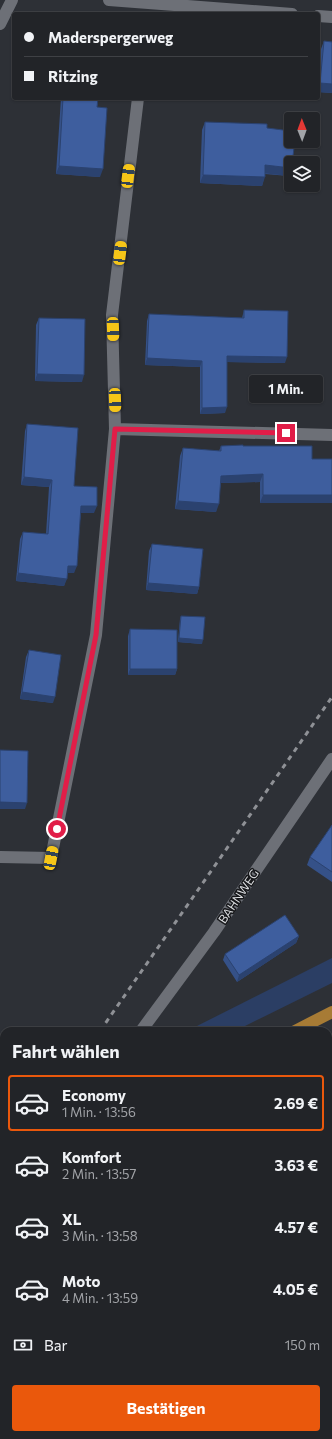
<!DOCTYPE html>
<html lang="de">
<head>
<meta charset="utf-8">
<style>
  body { margin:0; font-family:Commissioner,sans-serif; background:#2e3034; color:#f1f3f6; height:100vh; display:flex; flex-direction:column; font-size:15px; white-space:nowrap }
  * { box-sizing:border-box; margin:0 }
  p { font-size:13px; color:#a2a4a8 }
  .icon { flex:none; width:22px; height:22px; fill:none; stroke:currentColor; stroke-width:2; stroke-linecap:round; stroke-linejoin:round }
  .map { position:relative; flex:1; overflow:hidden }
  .panel { position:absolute; left:0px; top:1027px; width:332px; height:412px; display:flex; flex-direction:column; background:#222428; border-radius:12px 12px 0 0; box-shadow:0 1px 3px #0004,0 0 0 1px #3f4145 }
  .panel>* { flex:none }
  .banner { position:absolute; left:12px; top:12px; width:308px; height:88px; border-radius:4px; box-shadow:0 1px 3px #0004,0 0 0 1px #3f4145; display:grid; align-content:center; height:88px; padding:0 12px; background:#222428 }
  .needle { width:26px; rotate:359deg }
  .buttons { position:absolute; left:284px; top:112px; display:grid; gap:8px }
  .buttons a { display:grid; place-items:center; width:36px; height:36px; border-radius:4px; background:#222428; box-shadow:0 1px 3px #0004,0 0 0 1px #3f4145; font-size:20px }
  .end { position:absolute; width:18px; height:18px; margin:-9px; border:5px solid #e11d48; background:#fff; box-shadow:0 0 0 2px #fff }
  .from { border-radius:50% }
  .bubble { position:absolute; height:28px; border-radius:4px; background:#222428; box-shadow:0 1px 3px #0004,0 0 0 1px #3f4145; font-size:13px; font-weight:700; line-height:28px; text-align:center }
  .car { position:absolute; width:12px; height:24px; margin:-12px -6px; border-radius:5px; box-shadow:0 0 3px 1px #0007; background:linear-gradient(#f5c518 24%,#345 0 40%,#f5c518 0 76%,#345 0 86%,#f5c518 0) }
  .banner b { display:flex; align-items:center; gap:14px; height:38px; font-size:15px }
  .banner b+b { border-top:1px solid #3f4145 }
  .banner i { width:10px; height:10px; background:#f1f3f6 }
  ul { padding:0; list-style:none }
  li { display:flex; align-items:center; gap:12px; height:56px; margin:0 8px 6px; padding:0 4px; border:2px solid transparent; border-radius:4px }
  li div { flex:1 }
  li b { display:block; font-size:15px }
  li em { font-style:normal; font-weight:700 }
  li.active { border-color:#ea580c }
  li>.icon { width:36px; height:36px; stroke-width:1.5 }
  h2 { padding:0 12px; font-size:18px; line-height:48px }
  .pay { display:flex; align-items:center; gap:10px; height:44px; padding:0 12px; font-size:15px }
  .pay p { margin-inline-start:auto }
  .action { display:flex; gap:8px; margin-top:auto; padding:8px 12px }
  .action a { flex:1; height:46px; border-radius:4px; background:#ea580c; color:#fff; font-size:16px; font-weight:700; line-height:46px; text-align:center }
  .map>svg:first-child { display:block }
</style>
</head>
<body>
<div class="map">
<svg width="332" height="1439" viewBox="0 0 332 1439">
  <rect width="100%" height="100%" fill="#2d3036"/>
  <path fill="#2b3e64" d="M332 958V983L235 1031H187Z"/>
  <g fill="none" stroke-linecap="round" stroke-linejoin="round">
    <path stroke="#474a50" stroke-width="12" stroke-dasharray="12 6" stroke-linecap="butt" d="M0 1227 4 1224"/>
    <path stroke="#6d7077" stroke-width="12" d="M109 0 292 14
      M318 16 332 17
      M115 429 332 435
      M0 857 51 858 96 635 115 429 112 315 138 98
      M141 1031 214 932 332 759
      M0 1354 4 1334"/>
    <path stroke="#6d7077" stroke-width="12" d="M0 24 12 0"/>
    <path stroke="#a77b35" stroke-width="12" d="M295 1031 332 1012"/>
    <path stroke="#8f9196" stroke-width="3" stroke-dasharray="5 5" stroke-linecap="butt" d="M100 1031 332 697
      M0 1201 4 1193"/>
  </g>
  <path fill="#355188" d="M324 41 332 42V93L318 92V77L321 49Z
    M61 98H98L97 107 100 177 56 174Z
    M205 122 267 128 291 163V170L289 176 265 174 262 186 200 183 202 130Z
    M244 310 285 363 227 362 225 413 200 414V367L145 365 147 321 149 314 242 318Z
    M39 318 82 382 35 381 36 325Z
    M27 424 94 513H81L74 573H68L64 586 16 581 20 539 23 532 46 534 49 487 21 485 25 431Z
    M221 446H243L312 459H332V503H260V482L221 483 216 512 175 509 180 456 183 448 219 451Z
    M152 544 199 587 197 594 146 590 149 551Z
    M181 616 202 644 178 642 180 619Z
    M130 629 177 669 175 675H128V636Z
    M29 650 53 703 20 699 26 657Z
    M332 825V882L307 865 310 857Z
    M299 936 296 943 237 982 223 960 225 954Z"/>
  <path fill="#2b426f" d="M320 83 332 84V93L318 92V87Z
    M265 165 291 168V170L289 176 262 173Z
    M59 166 103 169 100 177 56 174Z
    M203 175 265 177 262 186 200 183Z
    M227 356 287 357 285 363 225 362Z
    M147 358 202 361 200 367 145 365Z
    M37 374 84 375 82 382 35 381Z
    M227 407 225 413 200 414 202 408Z
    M263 474 260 482 218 483 221 476Z
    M24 477 52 480 49 487 21 485Z
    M263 495H332V503H260Z
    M178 501 219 504 216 512 175 509Z
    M81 506H97L94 513H79Z
    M68 566H77L74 573H66Z
    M18 573 67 579 64 586 16 581Z
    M148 583 199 587 197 594 146 590Z
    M179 638 203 640 202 644 178 642Z
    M130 669H177L175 675H128Z
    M22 692 55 697 53 703 20 699Z
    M0 802 27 803 25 809H0Z
    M299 936 296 943 237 982 239 975Z
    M328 1429H332V1436L322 1435H328Z"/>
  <path fill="#3e5e9e" stroke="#2b426f" d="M324 41 332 42V84L320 83Z
    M63 98H98L97 107 107 108 103 169 59 166Z
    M205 122 267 124V128L291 131V141H295L292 163H291V168L265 165V177L203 175Z
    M244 310 288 311 287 357 227 356V407L202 408V361L147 358 149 314 244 318Z
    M39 318 85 319 84 375 37 374Z
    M27 424 78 428 74 486 97 487V506H81L77 566H68L67 579 18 573 23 532 48 534 52 480 24 477Z
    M243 445V446H312V459H332V495H263V474L221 476 219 504 178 501 183 448 221 451V446Z
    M152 544 203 549 199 587 148 583Z
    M181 616 205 617 203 640 179 638Z
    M130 629 177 630V669H130Z
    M29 650 61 655 55 697 22 692Z
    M0 750 28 751 27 803 0 802Z
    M332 825V872L310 857Z
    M285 915 299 936 239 975 225 954Z
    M328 1385 332 1386V1429H328Z"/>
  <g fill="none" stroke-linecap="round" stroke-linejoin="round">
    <path stroke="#e11d48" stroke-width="5" d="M57 829 96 635 115 429 286 433"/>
  </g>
  <g text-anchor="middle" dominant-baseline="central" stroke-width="3" stroke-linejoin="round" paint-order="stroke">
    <g font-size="12" fill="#dddfe2" stroke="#17181b">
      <text transform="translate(238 896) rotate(-56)">BAHNWEG</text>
    </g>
  </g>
</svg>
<div class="buttons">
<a><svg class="needle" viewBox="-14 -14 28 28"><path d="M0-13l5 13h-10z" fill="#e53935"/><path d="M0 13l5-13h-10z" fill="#a2a4a8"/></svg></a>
<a><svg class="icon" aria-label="layers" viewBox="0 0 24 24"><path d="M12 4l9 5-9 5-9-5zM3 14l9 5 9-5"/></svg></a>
</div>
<i class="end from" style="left:57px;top:829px"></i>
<i class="end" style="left:286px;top:433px"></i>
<div class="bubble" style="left:249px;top:375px;width:74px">1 Min.</div>
<i class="car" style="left:128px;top:176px;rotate:7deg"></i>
<i class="car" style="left:120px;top:253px;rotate:7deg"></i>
<i class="car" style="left:113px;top:329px;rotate:178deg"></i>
<i class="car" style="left:115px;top:400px;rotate:178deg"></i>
<i class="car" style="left:51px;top:858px;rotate:11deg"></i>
<div class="banner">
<b><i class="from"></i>Maderspergerweg</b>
<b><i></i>Ritzing</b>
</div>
<section class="panel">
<h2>Fahrt wählen</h2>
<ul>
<li class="active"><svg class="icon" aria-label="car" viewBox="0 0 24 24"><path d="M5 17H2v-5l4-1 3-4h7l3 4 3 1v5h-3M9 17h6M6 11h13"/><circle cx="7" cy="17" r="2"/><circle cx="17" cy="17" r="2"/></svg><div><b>Economy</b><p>1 Min. · 13:56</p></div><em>2.69 €</em></li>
<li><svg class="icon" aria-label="car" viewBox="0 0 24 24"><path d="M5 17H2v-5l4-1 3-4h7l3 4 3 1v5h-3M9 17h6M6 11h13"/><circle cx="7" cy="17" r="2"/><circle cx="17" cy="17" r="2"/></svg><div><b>Komfort</b><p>2 Min. · 13:57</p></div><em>3.63 €</em></li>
<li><svg class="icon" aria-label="car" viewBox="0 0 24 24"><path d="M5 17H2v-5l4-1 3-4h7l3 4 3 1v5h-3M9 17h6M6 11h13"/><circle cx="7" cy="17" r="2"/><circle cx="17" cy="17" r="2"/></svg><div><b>XL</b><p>3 Min. · 13:58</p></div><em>4.57 €</em></li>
<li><svg class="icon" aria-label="car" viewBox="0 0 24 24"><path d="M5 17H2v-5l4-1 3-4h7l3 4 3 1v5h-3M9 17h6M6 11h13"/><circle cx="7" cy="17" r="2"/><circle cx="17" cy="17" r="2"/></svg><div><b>Moto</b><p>4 Min. · 13:59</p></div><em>4.05 €</em></li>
</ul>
<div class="pay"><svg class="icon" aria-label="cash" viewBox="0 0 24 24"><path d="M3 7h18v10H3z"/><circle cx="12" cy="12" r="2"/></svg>Bar<p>150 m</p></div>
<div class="action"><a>Bestätigen</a></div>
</section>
</div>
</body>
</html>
